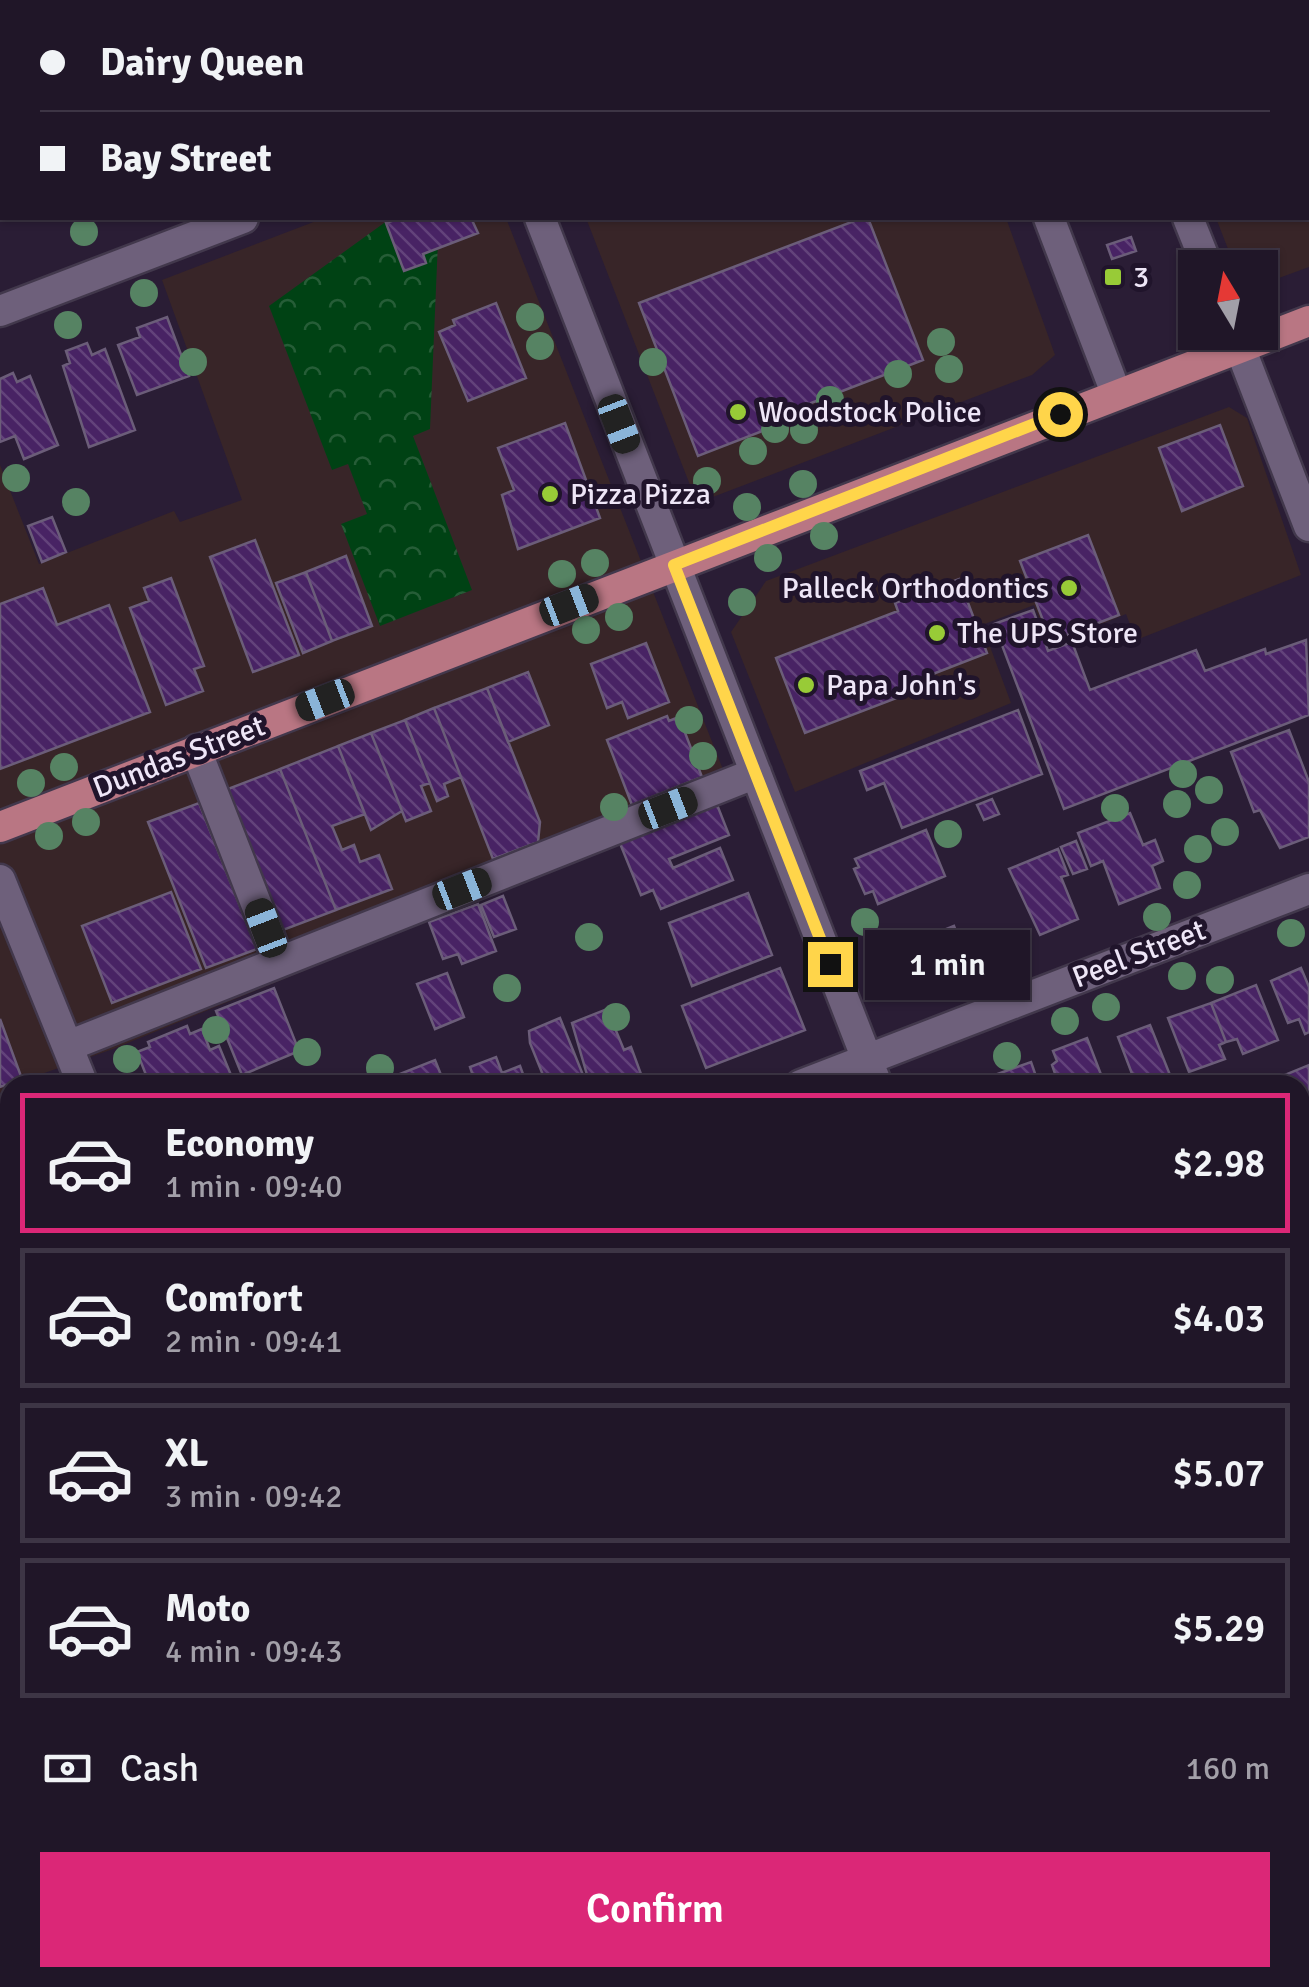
<!DOCTYPE html>
<html lang="en">
<head>
<meta charset="utf-8">
<style>
  body { margin:0; font-family:Signika,sans-serif; background:#2d2334; color:#f1f3f6; height:100vh; display:flex; flex-direction:column; font-size:38px; white-space:nowrap }
  * { box-sizing:border-box; margin:0 }
  p { font-size:32px; color:#a29fa8 }
  .icon { flex:none; width:55px; height:55px; fill:none; stroke:currentColor; stroke-width:2; stroke-linecap:round; stroke-linejoin:round }
  .map { position:relative; flex:1; overflow:hidden }
  .panel { position:absolute; left:0px; top:1075px; width:1310px; height:912px; display:flex; flex-direction:column; background:#201628; border-radius:30px 30px 0 0; box-shadow:0 2px 8px #0004,0 0 0 2px #3d3545 }
  .panel>* { flex:none }
  .guide { position:absolute; left:0px; top:0px; width:1310px; height:220px; box-shadow:0 2px 8px #0004,0 0 0 2px #3d3545; display:grid; align-content:center; height:220px; padding:0 40px; background:#201628 }
  .needle { width:65px; rotate:350deg }
  .tools { position:absolute; left:1178px; top:250px; display:grid; gap:20px }
  .tools a { display:grid; place-items:center; width:100px; height:100px; border-radius:0px; background:#201628; box-shadow:0 2px 8px #0004,0 0 0 2px #3d3545; font-size:50px }
  .end { position:absolute; width:45px; height:45px; margin:-22px; border:12px solid #ffd54a; background:#111; box-shadow:0 0 0 5px #111 }
  .from { border-radius:50% }
  .bubble { position:absolute; height:70px; border-radius:0px; background:#201628; box-shadow:0 2px 8px #0004,0 0 0 2px #3d3545; font-size:32px; font-weight:600; line-height:70px; text-align:center }
  .car { position:absolute; width:30px; height:60px; margin:-30px -15px; border-radius:12px; box-shadow:0 0 8px 2px #0007; background:linear-gradient(#222 24%,#8ab4d8 0 40%,#222 0 76%,#8ab4d8 0 86%,#222 0) }
  .guide b { display:flex; align-items:center; gap:35px; height:95px; font-size:38px }
  .guide b+b { border-top:2px solid #3d3545 }
  .guide i { width:25px; height:25px; background:#f1f3f6 }
  ul { padding:18px 0 0; list-style:none }
  li { display:flex; align-items:center; gap:30px; height:140px; margin:0 20px 15px; padding:0 20px; border:5px solid #3d3545; border-radius:0px }
  li div { flex:1 }
  li b { display:block; font-size:38px }
  li em { font-style:normal; font-weight:600 }
  li.selected { border-color:#db2777 }
  li>.icon { width:90px; height:90px; stroke-width:1.5 }
  .pay { display:flex; align-items:center; gap:25px; height:110px; padding:0 40px; font-size:38px }
  .pay p { margin-inline-start:auto }
  .action { display:flex; gap:20px; margin-top:auto; padding:20px 40px }
  .action a { flex:1; height:115px; border-radius:0px; background:#db2777; color:#fff; font-size:40px; font-weight:600; line-height:115px; text-align:center }
  .map>svg:first-child { display:block }
</style>
</head>
<body>
<div class="map">
<svg width="1309" height="1987" viewBox="0 0 1309 1987">
  <defs>
    <pattern id="park-crowns" width="20" height="18" patternUnits="userSpaceOnUse" patternTransform="scale(2.5)"><rect width="20" height="18" fill="#004214"/><path d="M2 6a3 3 0 1 1 6 0M12 15a3 3 0 1 1 6 0" fill="none" stroke="#265d37"/></pattern>
    <pattern id="building-back-hatch" width="6" height="6" patternUnits="userSpaceOnUse" patternTransform="scale(2.5)"><rect width="6" height="6" fill="#482364"/><path d="M-1 5l2 2M0 0l6 6M5-1l2 2" fill="none" stroke="#63437b"/></pattern>
  </defs>
  <rect width="100%" height="100%" fill="#2a1d35"/>
  <path fill="#382528" d="M1133 0H1309V267L1260 285V268L1235 267 1216 218H1308V2Z
    M324 218H506L733 795 113 1049 10 1085 0 1093V465L39 564 174 511 180 522 242 500 162 280Z
    M586 218H1006L1055 355 1032 375 697 503Z
    M1229 407 1247 418 1301 575 1136 640 1126 614 1051 645 1034 605 982 625 1011 703 795 792 731 632 766 581Z"/>
  <path fill="url(#park-crowns)" d="M391 218H439L430 429 413 436 472 590 380 626 341 524 367 514 348 464 332 470 269 306Z"/>
  <path fill="url(#building-back-hatch)" stroke="#6b5d79" stroke-width="2.5" d="M273 0H398L399 2H266Z
    M400 218H471L478 233 423 254 426 263 404 271 386 223Z
    M862 218H868L923 360 811 403 814 411 698 456 639 303Z
    M1131 237 1136 251 1112 259 1107 245Z
    M496 303 526 378 468 401 439 332 455 325 453 320Z
    M167 317 189 376 137 395 118 345 140 337 137 328Z
    M87 343 92 355 105 349 135 430 89 447 63 366 70 363 66 351Z
    M13 373 17 382 30 376 58 445 24 459 15 436 0 442V379Z
    M565 423 600 518 518 549 502 495 514 490 498 448Z
    M1220 425 1243 486 1182 511 1159 448Z
    M52 517 66 552 42 562 28 526Z
    M1088 535 1119 615 1051 641 1020 561Z
    M255 540 299 655 253 672 210 557Z
    M346 556 372 626 332 641 306 572Z
    M306 572 332 641 303 653 276 583Z
    M171 578 204 666 194 669 203 691 166 705 130 608 149 601 144 588Z
    M959 579 987 653 925 677 928 686 805 733 776 658 898 611 895 603Z
    M43 588 57 625 109 605 150 712 0 769V604Z
    M1033 610 1048 651 1072 642 1090 690 1196 650 1205 671 1265 649 1266 654 1306 640 1309 715 1064 809 994 624Z
    M646 643 669 702 628 718 622 702 607 708 591 664Z
    M528 672 549 725 508 742 487 688Z
    M487 688 540 822 538 842 493 859 434 708Z
    M434 708 461 777 444 784 448 796 437 801 405 720Z
    M1018 710 1042 774 902 828 884 783 867 790 860 771Z
    M667 716 669 721 679 717 702 777 632 805 607 740Z
    M405 720 430 783 421 786 431 811 406 821 371 733Z
    M1289 730 1309 782V837L1280 848 1260 810 1254 812 1231 752Z
    M371 733 402 811 371 830 338 746Z
    M338 746 365 814 332 826 342 850 354 845 360 862 379 855 392 889 336 910 280 769Z
    M280 769 336 910 283 930 228 789Z
    M714 797 729 835 669 859 673 868 720 848 733 880 661 909 653 890 641 895 617 836Z
    M992 799 999 814 984 820 977 805Z
    M199 803 257 949 206 968 148 822Z
    M1130 813 1143 845 1155 840 1163 861 1152 866 1160 888 1119 904 1103 861 1091 866 1078 833Z
    M926 830 945 876 878 904 873 891 865 894 854 869 859 867 855 859Z
    M1076 841 1087 869 1073 874 1061 847Z
    M1058 849 1068 875 1061 877 1078 919 1040 935 1009 869Z
    M171 892 201 969 112 1003 82 926Z
    M748 893 772 955 692 986 669 923Z
    M503 896 516 929 494 937 481 905Z
    M478 904 496 951 462 964 458 954 443 959 429 922Z
    M954 926 970 966 894 997 877 957Z
    M780 968 805 1030 706 1068 682 1006Z
    M1301 968 1309 987V1032L1305 1034 1299 1019 1288 1023 1271 981Z
    M447 973 464 1017 435 1029 417 984Z
    M1256 985 1278 1040 1243 1054 1237 1039 1226 1042 1211 1003Z
    M274 988 299 1051 242 1075 216 1011Z
    M1211 1003 1226 1042 1219 1045 1225 1059 1189 1072 1168 1018Z
    M607 1009 624 1050 631 1047 645 1085H590L572 1023Z
    M560 1018 587 1085H547L530 1043 529 1031Z
    M0 1019 22 1079 0 1087Z
    M1150 1025 1174 1085H1136L1134 1079 1118 1037Z
    M187 1026 190 1034 202 1029 210 1050 219 1046 231 1075 207 1085H150L137 1052 150 1047 148 1042Z
    M1087 1038 1105 1085H1059L1052 1065 1057 1061 1053 1051Z
    M496 1057 502 1073 520 1066 527 1085H476L470 1067Z
    M435 1060 445 1085H405L400 1074Z
    M1031 1062 1039 1085H967Z
    M1309 1065V1091L1300 1095V1085H1283L1280 1077Z
    M10 1123V1176L0 1180V1127Z
    M1 1494 10 1500V1585L0 1565Z
    M10 1609V1669L0 1644V1613Z
    M10 1682V1709L0 1713V1686Z
    M1304 1859 1309 1868V1902L1300 1905V1861Z
    M1309 1906V1938L1300 1942V1909Z
    M266 1978H329L333 1987H256L268 1982Z
    M542 1978H634L609 1987H536L534 1980Z
    M854 1978 857 1987H822L819 1979Z"/>
  <g fill="none" stroke-linecap="round" stroke-linejoin="round">
    <defs>
      <path id="minor" d="M456 0 457 2
        M966 0 967 2
        M1100 0 1101 2
        M798 2 804 0
        M540 218 877 1085
        M1049 218 1116 393
        M1188 218 1208 268
        M0 311 243 218
        M1234 332 1309 526
        M196 750 279 962
        M0 880 83 1085
        M68 1046 756 773
        M801 1085 1309 889
        M0 1394 10 1390
        M0 1968 10 1965
        M432 1978 436 1987
        M1222 1978 1226 1987"/>
      <path id="major" d="M0 827 1309 321"/>
    </defs>
    <use href="#minor" stroke="#42384c" stroke-width="35"/>
    <use href="#major" stroke="#42384c" stroke-width="35"/>
    <use href="#minor" stroke="#6e607b" stroke-width="30"/>
    <use href="#major" stroke="#b97683" stroke-width="30"/>
  </g>
  <g fill="#568363">
    <circle cx="84" cy="232" r="14"/>
    <circle cx="144" cy="293" r="14"/>
    <circle cx="530" cy="317" r="14"/>
    <circle cx="68" cy="325" r="14"/>
    <circle cx="941" cy="342" r="14"/>
    <circle cx="540" cy="346" r="14"/>
    <circle cx="193" cy="362" r="14"/>
    <circle cx="653" cy="362" r="14"/>
    <circle cx="949" cy="369" r="14"/>
    <circle cx="898" cy="374" r="14"/>
    <circle cx="830" cy="400" r="14"/>
    <circle cx="775" cy="429" r="14"/>
    <circle cx="804" cy="430" r="14"/>
    <circle cx="753" cy="451" r="14"/>
    <circle cx="16" cy="478" r="14"/>
    <circle cx="707" cy="481" r="14"/>
    <circle cx="803" cy="484" r="14"/>
    <circle cx="76" cy="502" r="14"/>
    <circle cx="747" cy="507" r="14"/>
    <circle cx="824" cy="536" r="14"/>
    <circle cx="768" cy="558" r="14"/>
    <circle cx="595" cy="563" r="14"/>
    <circle cx="562" cy="574" r="14"/>
    <circle cx="742" cy="602" r="14"/>
    <circle cx="619" cy="617" r="14"/>
    <circle cx="586" cy="630" r="14"/>
    <circle cx="689" cy="720" r="14"/>
    <circle cx="703" cy="756" r="14"/>
    <circle cx="64" cy="767" r="14"/>
    <circle cx="1183" cy="774" r="14"/>
    <circle cx="31" cy="783" r="14"/>
    <circle cx="1209" cy="790" r="14"/>
    <circle cx="1177" cy="804" r="14"/>
    <circle cx="614" cy="807" r="14"/>
    <circle cx="1115" cy="808" r="14"/>
    <circle cx="86" cy="822" r="14"/>
    <circle cx="1225" cy="832" r="14"/>
    <circle cx="948" cy="834" r="14"/>
    <circle cx="49" cy="836" r="14"/>
    <circle cx="1198" cy="849" r="14"/>
    <circle cx="1187" cy="885" r="14"/>
    <circle cx="1157" cy="917" r="14"/>
    <circle cx="865" cy="922" r="14"/>
    <circle cx="1291" cy="933" r="14"/>
    <circle cx="589" cy="937" r="14"/>
    <circle cx="1016" cy="970" r="14"/>
    <circle cx="1182" cy="976" r="14"/>
    <circle cx="1220" cy="980" r="14"/>
    <circle cx="507" cy="988" r="14"/>
    <circle cx="1106" cy="1007" r="14"/>
    <circle cx="616" cy="1017" r="14"/>
    <circle cx="1065" cy="1021" r="14"/>
    <circle cx="216" cy="1030" r="14"/>
    <circle cx="307" cy="1052" r="14"/>
    <circle cx="1007" cy="1056" r="14"/>
    <circle cx="127" cy="1059" r="14"/>
    <circle cx="380" cy="1068" r="14"/>
  </g>
  <g fill="none" stroke-linecap="round" stroke-linejoin="round">
    <path stroke="#ffd54a" stroke-width="12" d="M830 964 674 565 1060 414"/>
  </g>
  <g fill="#98cb37" stroke="#20142b" stroke-width="4">
    <rect x="1103" y="267" width="20" height="20" rx="5"/>
    <circle cx="738" cy="412" r="10"/>
    <circle cx="550" cy="494" r="10"/>
    <circle cx="1069" cy="588" r="10"/>
    <circle cx="937" cy="633" r="10"/>
    <circle cx="806" cy="685" r="10"/>
  </g>
  <g text-anchor="middle" dominant-baseline="central" stroke-width="10" stroke-linejoin="round" paint-order="stroke">
    <g font-size="30" fill="#eee6f7" stroke="#20142b" text-anchor="start">
      <text x="1133" y="277">3</text>
      <text x="758" y="412">Woodstock Police</text>
      <text x="570" y="494">Pizza Pizza</text>
      <text x="1049" y="588" text-anchor="end">Palleck Orthodontics</text>
      <text x="957" y="633">The UPS Store</text>
      <text x="826" y="685">Papa John's</text>
    </g>
    <g font-size="30" fill="#eee6f7" stroke="#20142b">
      <text transform="translate(179 757) rotate(-21)">Dundas Street</text>
      <text transform="translate(1139 954) rotate(-21)">Peel Street</text>
    </g>
  </g>
</svg>
<div class="tools">
<a><svg class="needle" viewBox="-14 -14 28 28"><path d="M0-13l5 13h-10z" fill="#e53935"/><path d="M0 13l5-13h-10z" fill="#a29fa8"/></svg></a>
</div>
<i class="end from" style="left:1060px;top:414px"></i>
<i class="end" style="left:830px;top:964px"></i>
<div class="bubble" style="left:865px;top:930px;width:165px">1 min</div>
<i class="car" style="left:619px;top:424px;rotate:159deg"></i>
<i class="car" style="left:569px;top:605px;rotate:69deg"></i>
<i class="car" style="left:325px;top:700px;rotate:249deg"></i>
<i class="car" style="left:668px;top:808px;rotate:69deg"></i>
<i class="car" style="left:462px;top:889px;rotate:69deg"></i>
<i class="car" style="left:266px;top:928px;rotate:339deg"></i>
<div class="guide">
<b><i class="from"></i>Dairy Queen</b>
<b><i></i>Bay Street</b>
</div>
<section class="panel">
<ul>
<li class="selected"><svg class="icon" aria-label="car" viewBox="0 0 24 24"><path d="M5 17H2v-5l4-1 3-4h7l3 4 3 1v5h-3M9 17h6M6 11h13"/><circle cx="7" cy="17" r="2"/><circle cx="17" cy="17" r="2"/></svg><div><b>Economy</b><p>1 min · 09:40</p></div><em>$2.98</em></li>
<li><svg class="icon" aria-label="car" viewBox="0 0 24 24"><path d="M5 17H2v-5l4-1 3-4h7l3 4 3 1v5h-3M9 17h6M6 11h13"/><circle cx="7" cy="17" r="2"/><circle cx="17" cy="17" r="2"/></svg><div><b>Comfort</b><p>2 min · 09:41</p></div><em>$4.03</em></li>
<li><svg class="icon" aria-label="car" viewBox="0 0 24 24"><path d="M5 17H2v-5l4-1 3-4h7l3 4 3 1v5h-3M9 17h6M6 11h13"/><circle cx="7" cy="17" r="2"/><circle cx="17" cy="17" r="2"/></svg><div><b>XL</b><p>3 min · 09:42</p></div><em>$5.07</em></li>
<li><svg class="icon" aria-label="car" viewBox="0 0 24 24"><path d="M5 17H2v-5l4-1 3-4h7l3 4 3 1v5h-3M9 17h6M6 11h13"/><circle cx="7" cy="17" r="2"/><circle cx="17" cy="17" r="2"/></svg><div><b>Moto</b><p>4 min · 09:43</p></div><em>$5.29</em></li>
</ul>
<div class="pay"><svg class="icon" aria-label="cash" viewBox="0 0 24 24"><path d="M3 7h18v10H3z"/><circle cx="12" cy="12" r="2"/></svg>Cash<p>160 m</p></div>
<div class="action"><a>Confirm</a></div>
</section>
</div>
</body>
</html>
